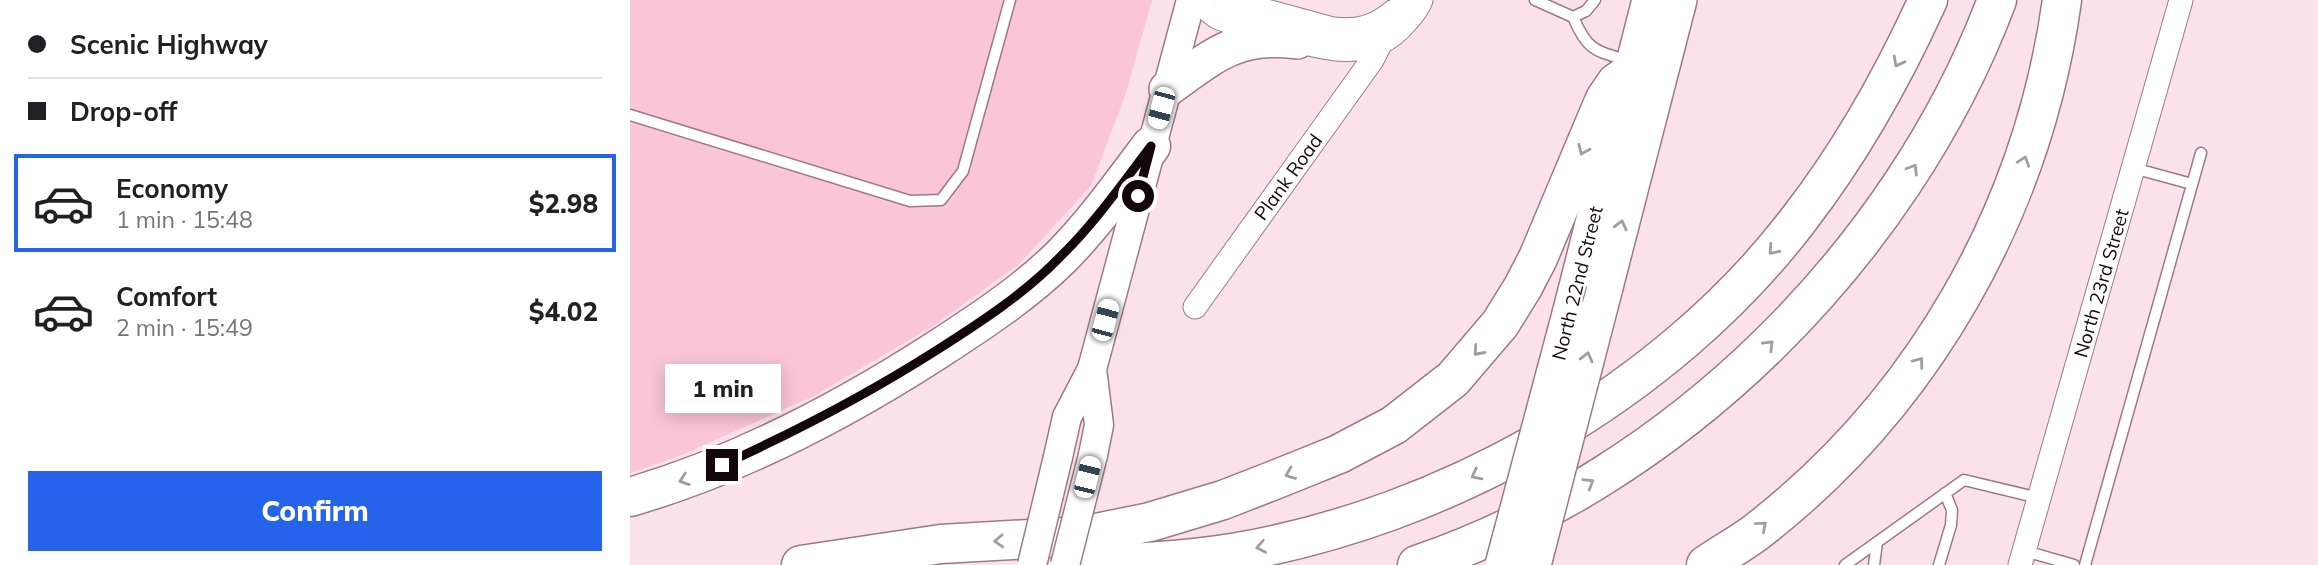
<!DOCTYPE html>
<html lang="en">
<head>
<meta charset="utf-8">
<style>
  body { margin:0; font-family:Mulish,sans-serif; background:#f2f2f2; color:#202124; height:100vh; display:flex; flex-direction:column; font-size:26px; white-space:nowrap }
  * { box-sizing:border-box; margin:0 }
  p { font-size:23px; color:#757577 }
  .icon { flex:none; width:38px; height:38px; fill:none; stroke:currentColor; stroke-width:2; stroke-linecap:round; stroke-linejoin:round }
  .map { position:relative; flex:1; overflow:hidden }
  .details { display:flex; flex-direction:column; background:#fff; width:630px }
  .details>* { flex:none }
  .banner { display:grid; align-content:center; height:154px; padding:0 28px; background:#fff }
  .end { position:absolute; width:32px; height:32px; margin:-16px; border:9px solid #14070b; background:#fff; box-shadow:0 0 0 4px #fff }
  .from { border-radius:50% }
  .bubble { position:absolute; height:49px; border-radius:0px; background:#fff; box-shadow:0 4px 18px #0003; font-size:23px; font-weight:800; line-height:49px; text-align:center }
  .car { position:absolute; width:21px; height:42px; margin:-21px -10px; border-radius:9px; box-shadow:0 0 5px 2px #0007; background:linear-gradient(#fff 24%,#345 0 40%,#fff 0 76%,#345 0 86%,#fff 0) }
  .banner b { display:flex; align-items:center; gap:24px; height:66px; font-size:26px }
  .banner b+b { border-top:2px solid #e0e0e0 }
  .banner i { width:18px; height:18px; background:#202124 }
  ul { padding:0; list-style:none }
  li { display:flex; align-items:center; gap:21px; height:98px; margin:0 14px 10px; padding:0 14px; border:4px solid transparent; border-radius:0px }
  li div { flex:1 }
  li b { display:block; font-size:26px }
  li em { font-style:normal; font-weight:800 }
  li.on { border-color:#2563eb }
  li>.icon { width:63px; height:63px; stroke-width:1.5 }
  .primary-button { display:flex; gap:14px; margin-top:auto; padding:14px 28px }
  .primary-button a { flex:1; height:80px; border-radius:0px; background:#2563eb; color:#fff; font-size:28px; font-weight:800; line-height:80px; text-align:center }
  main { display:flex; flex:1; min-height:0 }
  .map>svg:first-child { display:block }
</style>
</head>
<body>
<main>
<section class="details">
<div class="banner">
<b><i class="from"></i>Scenic Highway</b>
<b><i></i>Drop-off</b>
</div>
<ul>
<li class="on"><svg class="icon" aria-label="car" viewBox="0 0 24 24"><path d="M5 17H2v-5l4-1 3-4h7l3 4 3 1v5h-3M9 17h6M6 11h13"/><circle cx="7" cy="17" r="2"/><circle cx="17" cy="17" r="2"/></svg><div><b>Economy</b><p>1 min · 15:48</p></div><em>$2.98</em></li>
<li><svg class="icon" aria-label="car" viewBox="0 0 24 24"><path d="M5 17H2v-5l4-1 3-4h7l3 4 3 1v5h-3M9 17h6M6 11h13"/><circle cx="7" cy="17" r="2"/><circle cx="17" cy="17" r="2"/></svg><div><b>Comfort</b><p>2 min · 15:49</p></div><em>$4.02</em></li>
</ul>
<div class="primary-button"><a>Confirm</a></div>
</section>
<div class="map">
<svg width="1688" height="565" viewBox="0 0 1688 565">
  <rect width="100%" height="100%" fill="#fbe2ea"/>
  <path fill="#fac5d6" d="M0 0H522L496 93 461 186 388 265 303 326 182 397 47 457 0 473Z"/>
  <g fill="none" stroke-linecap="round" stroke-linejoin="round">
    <defs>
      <path id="service" d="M905 0 943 17 956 11 965 0
        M943 17C958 52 966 51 1000 61
        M0 115 280 201 311 200 333 171 380 0
        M1503 168 1562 184
        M1395 551 1444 565
        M1215 565 1334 480 1409 498
        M1244 565 1247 542
        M1309 565 1321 525 1322 510 1315 493
        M1455 565 1571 153"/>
      <path id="minor" d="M566 0C573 5 580 13 587 17 604 25 626 29 645 34 691 48 740 65 776 22 782 15 788 9 791 0
        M596 0 703 29C728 32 745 27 764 11
        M565 307 742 60 773 0
        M1390 565 1551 0"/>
      <path id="tertiary" d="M462 369 469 425 463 455
        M428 457 437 417 462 369 561 0"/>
      <path id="primary" d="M537 89C583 56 607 33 667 41
        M974 291 1049 0
        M940 314 1020 0"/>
      <path id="motorway" d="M0 497C110 465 211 412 307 350 350 322 393 294 430 258 464 224 492 184 521 146
        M171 565 311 544 451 536 520 522 593 500 652 477 709 454 764 425 823 379 870 324 893 287 908 258 975 99 986 83 1000 73
        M451 565C502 563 552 561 602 553 815 518 1038 392 1169 219 1221 152 1263 77 1298 0
        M787 565C1046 477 1271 255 1367 0
        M1076 565C1092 554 1110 544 1125 533 1294 403 1403 210 1432 0"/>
    </defs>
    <use href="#service" stroke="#9e7985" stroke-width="13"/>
    <use href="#minor" stroke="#9e7985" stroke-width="25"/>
    <use href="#tertiary" stroke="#9e7985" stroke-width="31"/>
    <use href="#primary" stroke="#9e7985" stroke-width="38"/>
    <use href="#motorway" stroke="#9e7985" stroke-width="41"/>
    <use href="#service" stroke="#fff" stroke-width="10"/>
    <use href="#minor" stroke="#fff" stroke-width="23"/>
    <use href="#tertiary" stroke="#fff" stroke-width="28"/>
    <use href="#primary" stroke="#fff" stroke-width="35"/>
    <use href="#motorway" stroke="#fff" stroke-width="38"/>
    <defs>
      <path id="tertiary-bridge" d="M402 565 428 457
        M435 565 463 455"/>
      <path id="primary-bridge" d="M873 565 940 314
        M903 565 974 291"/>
    </defs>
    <use href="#tertiary-bridge" stroke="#9e7985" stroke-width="31" stroke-linecap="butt"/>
    <use href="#primary-bridge" stroke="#9e7985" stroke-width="38" stroke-linecap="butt"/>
    <use href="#tertiary-bridge" stroke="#fff" stroke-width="28"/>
    <use href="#primary-bridge" stroke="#fff" stroke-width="35"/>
  </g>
  <defs><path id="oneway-chevron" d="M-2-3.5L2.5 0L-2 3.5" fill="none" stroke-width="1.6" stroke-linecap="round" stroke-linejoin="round" transform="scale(1.75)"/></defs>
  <g stroke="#a19c9d">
    <use href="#oneway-chevron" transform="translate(1268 62) rotate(118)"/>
    <use href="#oneway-chevron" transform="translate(953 150) rotate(114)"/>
    <use href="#oneway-chevron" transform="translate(1394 161) rotate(-71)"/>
    <use href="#oneway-chevron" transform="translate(1283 169) rotate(-58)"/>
    <use href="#oneway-chevron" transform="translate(991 225) rotate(-76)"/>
    <use href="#oneway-chevron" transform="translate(1143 250) rotate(131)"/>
    <use href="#oneway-chevron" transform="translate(1139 345) rotate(-45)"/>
    <use href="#oneway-chevron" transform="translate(848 351) rotate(132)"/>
    <use href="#oneway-chevron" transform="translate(957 357) rotate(-75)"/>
    <use href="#oneway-chevron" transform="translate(1289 362) rotate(-53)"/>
    <use href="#oneway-chevron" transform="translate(660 474) rotate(158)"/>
    <use href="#oneway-chevron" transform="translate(846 475) rotate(153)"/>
    <use href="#oneway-chevron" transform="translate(54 480) rotate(161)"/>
    <use href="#oneway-chevron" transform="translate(959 483) rotate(-31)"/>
    <use href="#oneway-chevron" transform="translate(1132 526) rotate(-41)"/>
    <use href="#oneway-chevron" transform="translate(369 541) rotate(177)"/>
    <use href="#oneway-chevron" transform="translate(631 547) rotate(169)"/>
  </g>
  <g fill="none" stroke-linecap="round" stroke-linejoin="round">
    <path stroke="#14070b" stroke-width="9" d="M92 465C167 431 238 394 307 350 351 322 394 294 430 257 464 224 492 184 521 146L508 196"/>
  </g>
  <g text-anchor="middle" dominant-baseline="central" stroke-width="5" stroke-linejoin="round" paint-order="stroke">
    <g font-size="19" fill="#14070b" stroke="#fff">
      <text transform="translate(658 177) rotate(-54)">Plank Road</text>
      <text transform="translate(947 283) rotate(-76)">North 22nd Street</text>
      <text transform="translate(1471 283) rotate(-74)">North 23rd Street</text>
    </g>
  </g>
</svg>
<i class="end from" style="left:508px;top:196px"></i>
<i class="end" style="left:92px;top:465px"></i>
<div class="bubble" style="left:35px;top:364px;width:116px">1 min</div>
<i class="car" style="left:531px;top:108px;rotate:195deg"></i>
<i class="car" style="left:475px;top:320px;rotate:15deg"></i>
<i class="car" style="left:457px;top:477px;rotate:14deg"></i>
</div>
</main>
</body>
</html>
